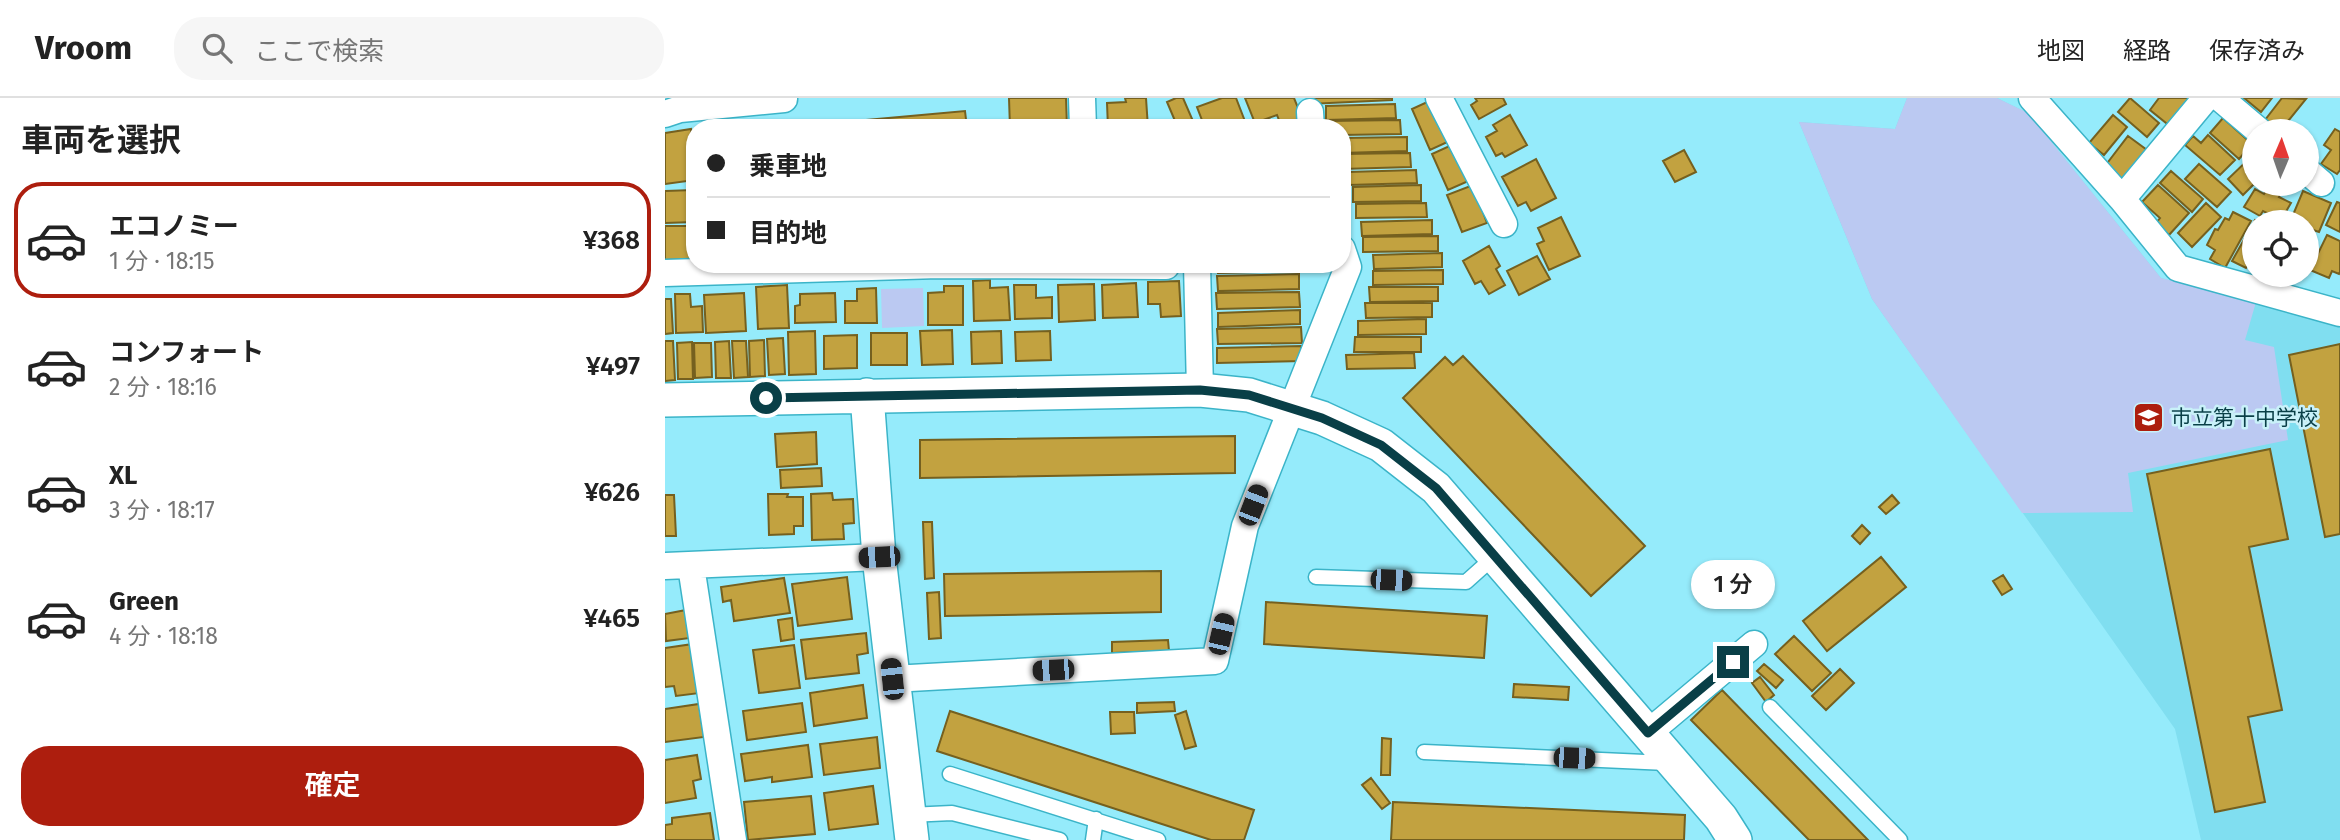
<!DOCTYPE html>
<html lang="ja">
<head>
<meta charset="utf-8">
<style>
  body { margin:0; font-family:"Fira Sans","Noto Sans JP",sans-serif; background:#f6f6f6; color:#222; height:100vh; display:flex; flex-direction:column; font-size:26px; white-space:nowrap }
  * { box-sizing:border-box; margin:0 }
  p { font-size:23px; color:#767676 }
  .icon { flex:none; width:38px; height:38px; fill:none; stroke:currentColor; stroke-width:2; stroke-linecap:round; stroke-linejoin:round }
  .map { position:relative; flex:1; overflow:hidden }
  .sheet { display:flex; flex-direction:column; background:#fff; width:665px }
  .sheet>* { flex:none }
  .guide { position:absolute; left:21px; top:21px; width:665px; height:154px; border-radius:28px; box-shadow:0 2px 5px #0004; display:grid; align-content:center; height:154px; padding:0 21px; background:#fff }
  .needle { width:46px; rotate:2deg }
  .buttons { position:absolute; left:1577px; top:21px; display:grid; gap:14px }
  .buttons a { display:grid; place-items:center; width:77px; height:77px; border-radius:50%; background:#fff; box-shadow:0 2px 5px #0004; font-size:35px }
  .end { position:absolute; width:32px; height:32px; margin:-16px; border:9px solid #093f47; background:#fff; box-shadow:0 0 0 4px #fff }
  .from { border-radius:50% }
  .bubble { position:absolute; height:49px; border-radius:24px; background:#fff; box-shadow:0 2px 5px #0004; font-size:23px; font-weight:600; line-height:49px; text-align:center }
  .car { position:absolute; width:21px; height:42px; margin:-21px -10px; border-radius:9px; box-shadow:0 0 5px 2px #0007; background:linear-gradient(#222 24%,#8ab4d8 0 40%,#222 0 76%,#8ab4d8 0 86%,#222 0) }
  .guide b { display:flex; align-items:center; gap:24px; height:66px; font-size:26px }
  .guide b+b { border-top:2px solid #e0e0e0 }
  .guide i { width:18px; height:18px; background:#222 }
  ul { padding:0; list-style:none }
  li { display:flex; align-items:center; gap:21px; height:116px; margin:0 14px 10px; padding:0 7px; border:4px solid transparent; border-radius:28px }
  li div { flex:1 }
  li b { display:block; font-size:26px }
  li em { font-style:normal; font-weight:600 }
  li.current { border-color:#ad1e0e }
  li>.icon { width:63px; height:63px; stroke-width:1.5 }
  h2 { padding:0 21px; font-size:32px; line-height:84px }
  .primary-button { display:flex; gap:14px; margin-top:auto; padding:14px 21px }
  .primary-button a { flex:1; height:80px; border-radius:28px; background:#ad1e0e; color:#fff; font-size:28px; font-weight:600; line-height:80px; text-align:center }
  header { display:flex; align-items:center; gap:42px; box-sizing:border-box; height:98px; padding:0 35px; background:#fff; border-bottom:2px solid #e0e0e0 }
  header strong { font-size:33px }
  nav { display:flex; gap:38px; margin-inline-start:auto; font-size:24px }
  .search { width:490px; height:63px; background:#f6f6f6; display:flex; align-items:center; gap:18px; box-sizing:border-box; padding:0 24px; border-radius:28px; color:#767676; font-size:26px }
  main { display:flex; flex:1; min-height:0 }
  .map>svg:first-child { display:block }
</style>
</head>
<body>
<header>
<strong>Vroom</strong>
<div class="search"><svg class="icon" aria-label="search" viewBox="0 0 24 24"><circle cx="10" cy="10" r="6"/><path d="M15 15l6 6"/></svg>ここで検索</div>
<nav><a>地図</a><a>経路</a><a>保存済み</a></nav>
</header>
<main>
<section class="sheet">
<h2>車両を選択</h2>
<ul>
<li class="current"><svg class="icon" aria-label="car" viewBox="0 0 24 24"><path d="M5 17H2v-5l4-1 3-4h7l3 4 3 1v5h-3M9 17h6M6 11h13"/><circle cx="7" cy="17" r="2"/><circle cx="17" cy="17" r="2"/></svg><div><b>エコノミー</b><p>1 分 · 18:15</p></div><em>¥368</em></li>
<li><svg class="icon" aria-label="car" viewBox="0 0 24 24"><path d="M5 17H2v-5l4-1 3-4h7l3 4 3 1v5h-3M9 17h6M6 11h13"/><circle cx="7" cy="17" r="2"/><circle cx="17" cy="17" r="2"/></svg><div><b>コンフォート</b><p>2 分 · 18:16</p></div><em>¥497</em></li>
<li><svg class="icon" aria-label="car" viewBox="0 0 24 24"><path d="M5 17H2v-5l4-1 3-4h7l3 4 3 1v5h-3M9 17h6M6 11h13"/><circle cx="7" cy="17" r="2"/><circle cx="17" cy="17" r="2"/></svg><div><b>XL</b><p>3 分 · 18:17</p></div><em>¥626</em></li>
<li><svg class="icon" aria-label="car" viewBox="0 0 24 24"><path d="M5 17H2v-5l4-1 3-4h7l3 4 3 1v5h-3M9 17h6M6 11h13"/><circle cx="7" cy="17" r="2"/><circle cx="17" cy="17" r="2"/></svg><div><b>Green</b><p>4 分 · 18:18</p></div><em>¥465</em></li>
</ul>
<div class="primary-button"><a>確定</a></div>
</section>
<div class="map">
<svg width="1675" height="742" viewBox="0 0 1675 742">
  <rect width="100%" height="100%" fill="#95ebfb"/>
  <path fill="#80def0" d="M1242 0H1332L1363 15 1496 180 1675 225V742H1536L1510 631 1207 201 1134 24 1230 31Z"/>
  <path fill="#bbc9f2" d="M1242 0H1332L1363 15 1496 180 1591 204 1580 242 1609 249 1623 342 1463 375 1468 414 1357 415 1207 201 1134 24 1230 31Z
    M258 190 259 228 217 230 216 191Z"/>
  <path fill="#c2a240" stroke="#75601f" stroke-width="2" d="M344 0H401L402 30H345Z
    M460 0H481L483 30H443L442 5 461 4Z
    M511 0H518L531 30H513L502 4Z
    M557 0H571L581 26 571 30H540L532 9Z
    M580 0H629L640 27 633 30H617L612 17 590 25Z
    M644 0H727V2L644 6Z
    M771 0 789 41 765 52 747 11Z
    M810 0H838L841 6 814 21 806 7 812 3Z
    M1465 0 1494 25 1482 39 1453 14Z
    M1494 0H1526L1506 29 1485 12Z
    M1579 0H1607L1596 14Z
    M1617 0 1641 1 1615 33 1600 22Z
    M730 6 731 20 661 22V8Z
    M300 13 302 30H203L202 22Z
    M845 17 862 47 840 59 837 55 831 58 821 39 832 33 828 27Z
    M1448 17 1462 29 1439 57 1424 45Z
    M1558 20 1587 46 1574 61 1545 35Z
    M735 22 736 36 677 37V30H663V23Z
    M26 31 30 82 0 86V35Z
    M1670 31 1675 34V72L1672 76 1656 66 1666 52 1659 47Z
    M1543 37 1570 62 1555 77 1520 47 1528 38 1536 45Z
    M1463 38 1482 52 1458 82 1440 68Z
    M742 39V53L677 55V40Z
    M791 45 808 81 783 92 767 56Z
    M1019 52 1031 74 1010 84 998 63Z
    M745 55 746 69 677 71V56Z
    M1589 56V86L1578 97 1563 81Z
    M871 61 891 100 866 113 861 104 853 108 837 79Z
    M1534 66 1566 94 1552 109 1520 81Z
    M751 72 752 85 683 87V74Z
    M1506 73 1538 101 1527 114 1495 85Z
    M1605 86 1622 87 1614 99 1626 105 1616 122 1598 113 1595 118 1579 109 1590 91 1599 96Z
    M756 87V103L688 104V89Z
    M808 87 822 125 797 134 782 97Z
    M1493 87 1524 115 1504 137 1491 125 1495 120 1477 104Z
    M28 92 29 124 0 125V93Z
    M1638 93 1666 105 1654 134 1642 130V131V124H1625Z
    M1672 104 1675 105V134L1661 127Z
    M761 105 762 119 691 120V106Z
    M1541 105 1556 119 1527 149 1513 135Z
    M1568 114 1586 123 1560 170 1545 161 1550 152 1542 147 1550 131 1553 132 1560 120 1564 122Z
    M896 119 915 158 884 172 872 146 879 143 873 130Z
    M767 122V136L697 138 696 124Z
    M1590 122 1594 124H1589V157L1581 170 1567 163Z
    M0 128H28V161L0 162Z
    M1662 137 1675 143V174L1674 176 1667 173 1664 180 1645 172Z
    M773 138V153L698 154V139Z
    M824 148 835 168 831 171 840 187 824 196 816 183 810 186 798 163Z
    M777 155V169L709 171 708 157Z
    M872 158 885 181 854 197 842 173Z
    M553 166H634V173L553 175Z
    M778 172V186L708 187V173Z
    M634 176V191L553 193 552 178Z
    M325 182V190L343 189 345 222 309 223 308 183Z
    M514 183 516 218 496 219 495 206H483V184Z
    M471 185 473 219 438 220 437 187Z
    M429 186 430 222 394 224 393 187Z
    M122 187 124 230 93 231 91 189Z
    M349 187H371V200L387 199V220L350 221Z
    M279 188H298V227H263V195L279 194Z
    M704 189H773V203L705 204Z
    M211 190 212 225H180V203H192V191Z
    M634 194 635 209 552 211 551 195Z
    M79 195 81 233 41 235 39 197Z
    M170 195 171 224 130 225V208L135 207V196Z
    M10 196H25L26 209 37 208 38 234 11 235Z
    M0 201H6L8 235 0 236Z
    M700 205H767V219L701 220Z
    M635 212V226L553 229V215Z
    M761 221V236L693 237V223Z
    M636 229 637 245 553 246 552 231Z
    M287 232 288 266 257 267 255 233Z
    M150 233 151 276 124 277 123 234Z
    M336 233 337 265 307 266 306 234Z
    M385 233 386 262 351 263 350 234Z
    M206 235H242V267H206Z
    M192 237V270L159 271V238Z
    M690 239H756V254H689Z
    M118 240 120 276 104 277 102 241Z
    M99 242 100 278 85 279 84 243Z
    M0 243H8L10 282 0 283Z
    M64 243 66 280H51L50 244Z
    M67 243H81L83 279 69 280Z
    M27 244 28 281H13L12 245Z
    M29 245H46L47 279 30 280Z
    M1675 246V436L1660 439 1624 257Z
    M636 248 637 263 552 265V250Z
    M749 255 750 270 682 271 681 257Z
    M798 258 980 448 926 498 738 300 780 259 788 267Z
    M151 334 152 366 112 369 110 336Z
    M570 338V375L255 380V342Z
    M1605 351 1623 441 1584 449 1617 612 1583 619 1600 704 1550 714 1482 376Z
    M156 370 157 388 116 390 115 372Z
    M167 395 168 402 188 401 189 425 178 426 179 441 147 442 146 396Z
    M103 396H123L122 399H138V428H129V436L104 437Z
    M0 397H9L11 438H0Z
    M1227 397 1234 405 1221 416 1214 409Z
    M258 424H267L269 480 260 481Z
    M1197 427 1205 435 1195 446 1187 438Z
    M1216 459 1241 489 1162 553 1138 523Z
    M496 473V514L280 518 279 476Z
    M1338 477 1347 491 1337 497 1328 483Z
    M182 479 187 521 133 528 127 486Z
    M119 480 125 515 69 523 66 502 58 504 56 489Z
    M274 494 276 540 264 541 262 495Z
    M601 504 822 518 819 560 599 546Z
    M21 512 25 540 1 543 0 516Z
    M127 520 129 541 116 543 113 522Z
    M201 535 203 555 192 557 194 575 141 581 136 542Z
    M1129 538 1166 575 1147 593 1110 556Z
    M503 542 504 553 447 555V544Z
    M28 546 35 595 11 598 9 588 0 589V550Z
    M129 547 135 590 94 595 88 552Z
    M1099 566 1118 582 1111 590 1092 573Z
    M1175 571 1189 585 1161 612 1147 598Z
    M1095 579 1109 597 1101 604 1087 585Z
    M849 586 904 589 903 602 848 599Z
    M198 587 202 620 149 628 145 595Z
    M1057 592 1203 742H1144L1026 622Z
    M509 604 510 613 472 615V605Z
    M137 605 141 634 82 642 78 613Z
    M34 606 39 639 0 644V611Z
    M285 613 589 712 579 742H546L272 653Z
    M521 613 531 648 520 651 510 617Z
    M445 614H469L470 635 446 636Z
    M212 639 215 670 159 677 155 646Z
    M717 640 726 641 725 677H716Z
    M143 647 147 679 107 684V679L80 683 76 656Z
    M32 657 36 681 28 683 31 700 0 705V662Z
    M706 680 725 705 717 711 697 687Z
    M208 688 213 726 164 732 159 695Z
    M146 698 150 736 83 742 79 704Z
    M728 704 1020 717 1019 742H726Z
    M45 715 49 742H0V727L7 726V720Z"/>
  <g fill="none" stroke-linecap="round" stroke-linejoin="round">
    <defs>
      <path id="service" d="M651 479 801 484 830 458
        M1105 609 1235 742
        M759 654 1002 665
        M285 676 493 742
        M244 717 287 715 395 742
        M428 742 431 721"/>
      <path id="minor" d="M417 0 418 30
        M774 0 839 126
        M1367 0 1457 101 1513 170 1675 215
        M1555 0 1594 33
        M645 14 646 30
        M0 16 15 11 119 1
        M1642 73 1656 85
        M1457 101 1541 0
        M532 166 535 292
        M0 175 274 167 501 168
        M0 468 214 459
        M26 468 68 742
        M227 581 550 563 580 428 683 169 677 151
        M983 635 1089 546"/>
      <path id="tertiary" d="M202 297 214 459 247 742
        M0 302 535 292 584 297 657 320 716 347 771 390 1056 720 1070 742"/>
    </defs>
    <use href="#service" stroke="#3bb4c8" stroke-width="17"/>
    <use href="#minor" stroke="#3bb4c8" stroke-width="29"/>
    <use href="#tertiary" stroke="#3bb4c8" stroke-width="36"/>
    <use href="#service" stroke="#fff" stroke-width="14"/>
    <use href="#minor" stroke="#fff" stroke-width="26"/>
    <use href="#tertiary" stroke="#fff" stroke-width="33"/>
  </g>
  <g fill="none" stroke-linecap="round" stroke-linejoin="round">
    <path stroke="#093f47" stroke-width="9" d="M101 300 535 292 584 297 657 320 716 347 771 390 983 635 1068 564"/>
  </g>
  <defs>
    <symbol id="school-square" viewBox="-11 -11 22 22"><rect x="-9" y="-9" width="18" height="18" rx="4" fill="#ad1e0e" stroke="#c9f1f9"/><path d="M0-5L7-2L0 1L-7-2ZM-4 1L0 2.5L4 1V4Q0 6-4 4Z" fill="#fff"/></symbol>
  </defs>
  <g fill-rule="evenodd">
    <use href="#school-square" x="1466" y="302" width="35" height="35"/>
  </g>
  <g text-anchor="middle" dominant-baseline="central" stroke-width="5" stroke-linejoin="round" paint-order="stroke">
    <g font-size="21" fill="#093f47" stroke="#c9f1f9" text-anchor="start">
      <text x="1506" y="320">市立第十中学校</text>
    </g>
  </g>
</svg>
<div class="buttons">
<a><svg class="needle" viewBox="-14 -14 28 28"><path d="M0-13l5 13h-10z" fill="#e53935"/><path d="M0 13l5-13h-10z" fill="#767676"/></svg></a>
<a><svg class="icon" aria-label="locate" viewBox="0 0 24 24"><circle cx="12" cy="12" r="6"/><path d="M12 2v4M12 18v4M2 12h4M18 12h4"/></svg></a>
</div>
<i class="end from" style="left:101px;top:300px"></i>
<i class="end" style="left:1068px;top:564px"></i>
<div class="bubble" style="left:1026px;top:462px;width:84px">1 分</div>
<i class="car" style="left:588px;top:407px;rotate:21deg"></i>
<i class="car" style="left:214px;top:459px;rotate:267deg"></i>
<i class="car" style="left:726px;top:482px;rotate:92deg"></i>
<i class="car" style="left:556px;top:536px;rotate:13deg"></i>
<i class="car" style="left:388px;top:572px;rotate:267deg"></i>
<i class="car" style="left:227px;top:581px;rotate:354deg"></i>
<i class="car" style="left:909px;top:660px;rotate:92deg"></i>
<div class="guide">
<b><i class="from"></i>乗車地</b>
<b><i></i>目的地</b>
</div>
</div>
</main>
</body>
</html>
